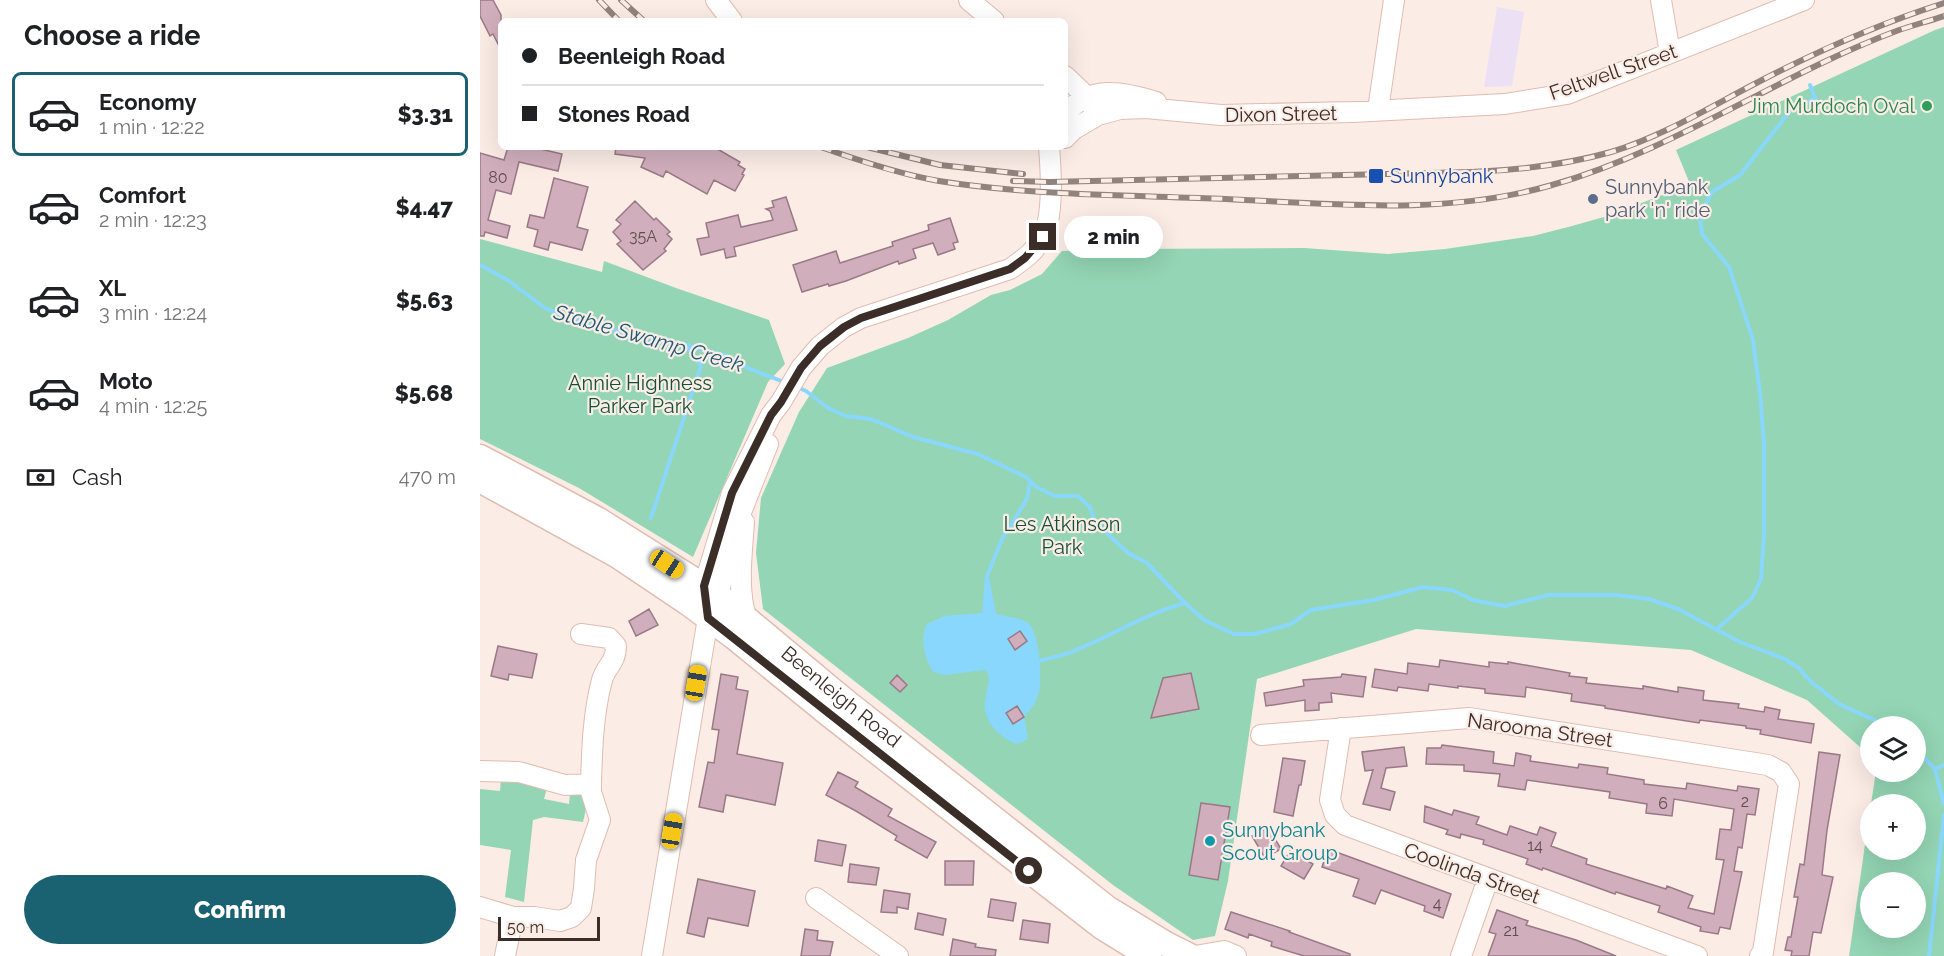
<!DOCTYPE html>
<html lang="en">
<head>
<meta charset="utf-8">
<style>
  body { margin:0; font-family:Raleway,sans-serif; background:#f6f6f6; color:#202124; height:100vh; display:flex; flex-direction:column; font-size:22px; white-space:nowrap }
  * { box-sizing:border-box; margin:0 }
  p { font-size:20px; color:#757577 }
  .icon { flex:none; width:33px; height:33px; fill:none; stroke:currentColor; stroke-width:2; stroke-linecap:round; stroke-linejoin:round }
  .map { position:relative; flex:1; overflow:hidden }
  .details { display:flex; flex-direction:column; background:#fff; width:480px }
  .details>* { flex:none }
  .guide { position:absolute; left:18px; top:18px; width:570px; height:132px; border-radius:9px; box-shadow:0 6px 24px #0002; display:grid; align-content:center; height:132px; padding:0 24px; background:#fff }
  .fabs { position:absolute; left:1380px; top:716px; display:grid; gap:12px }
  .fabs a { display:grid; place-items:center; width:66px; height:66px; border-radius:50%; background:#fff; box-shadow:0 6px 24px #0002; font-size:30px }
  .scale { position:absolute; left:18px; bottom:15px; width:102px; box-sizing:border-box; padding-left:6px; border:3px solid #3b2d28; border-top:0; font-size:16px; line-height:21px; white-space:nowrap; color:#3b2d28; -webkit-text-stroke:4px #fbece6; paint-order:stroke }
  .end { position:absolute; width:27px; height:27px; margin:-14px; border:8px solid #3b2d28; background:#fff; box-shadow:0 0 0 3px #fff }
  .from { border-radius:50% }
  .bubble { position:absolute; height:42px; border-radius:21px; background:#fff; box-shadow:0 6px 24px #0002; font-size:20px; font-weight:800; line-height:42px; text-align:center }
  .car { position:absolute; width:18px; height:36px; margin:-18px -9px; border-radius:8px; box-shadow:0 0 4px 2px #0007; background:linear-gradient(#f5c518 24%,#345 0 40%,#f5c518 0 76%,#345 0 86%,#f5c518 0) }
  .guide b { display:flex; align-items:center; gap:21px; height:57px; font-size:22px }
  .guide b+b { border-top:2px solid #e0e0e0 }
  .guide i { width:15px; height:15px; background:#202124 }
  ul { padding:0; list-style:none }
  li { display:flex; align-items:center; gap:18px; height:84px; margin:0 12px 9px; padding:0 12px; border:3px solid transparent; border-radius:9px }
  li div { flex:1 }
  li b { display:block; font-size:22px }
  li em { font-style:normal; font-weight:800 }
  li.on { border-color:#1a6171 }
  li>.icon { width:54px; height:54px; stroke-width:1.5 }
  h2 { padding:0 24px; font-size:27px; line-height:72px }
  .pay { display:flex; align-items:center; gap:15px; height:66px; padding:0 24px; font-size:22px }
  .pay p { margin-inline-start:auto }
  .action { display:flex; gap:12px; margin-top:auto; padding:12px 24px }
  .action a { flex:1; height:69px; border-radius:36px; background:#1a6171; color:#fff; font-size:24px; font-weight:800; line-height:69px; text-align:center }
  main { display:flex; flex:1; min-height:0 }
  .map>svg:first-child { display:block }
</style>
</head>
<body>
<main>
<section class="details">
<h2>Choose a ride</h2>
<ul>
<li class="on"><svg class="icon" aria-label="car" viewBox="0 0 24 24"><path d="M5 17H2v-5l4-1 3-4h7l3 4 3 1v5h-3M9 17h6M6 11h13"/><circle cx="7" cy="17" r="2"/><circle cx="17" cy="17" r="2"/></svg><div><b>Economy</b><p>1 min · 12:22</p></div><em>$3.31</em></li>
<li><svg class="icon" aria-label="car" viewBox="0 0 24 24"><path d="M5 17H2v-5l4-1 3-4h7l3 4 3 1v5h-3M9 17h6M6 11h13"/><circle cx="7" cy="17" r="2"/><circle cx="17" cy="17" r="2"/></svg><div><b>Comfort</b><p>2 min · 12:23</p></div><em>$4.47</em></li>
<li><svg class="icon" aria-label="car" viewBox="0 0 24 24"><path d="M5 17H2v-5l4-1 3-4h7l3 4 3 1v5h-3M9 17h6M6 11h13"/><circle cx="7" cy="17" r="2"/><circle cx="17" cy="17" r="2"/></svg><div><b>XL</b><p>3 min · 12:24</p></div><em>$5.63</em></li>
<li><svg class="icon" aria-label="car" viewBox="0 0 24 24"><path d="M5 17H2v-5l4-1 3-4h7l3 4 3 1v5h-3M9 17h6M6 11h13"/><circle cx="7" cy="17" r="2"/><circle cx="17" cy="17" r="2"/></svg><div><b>Moto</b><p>4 min · 12:25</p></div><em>$5.68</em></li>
</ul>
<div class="pay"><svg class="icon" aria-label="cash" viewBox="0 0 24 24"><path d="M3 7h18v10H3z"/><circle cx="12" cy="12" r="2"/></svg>Cash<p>470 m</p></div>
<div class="action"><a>Confirm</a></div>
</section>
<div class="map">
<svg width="1464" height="956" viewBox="0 0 1464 956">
  <rect width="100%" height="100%" fill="#fbece6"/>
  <path fill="#ece0f5" d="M1017 7 1044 12 1032 86 1004 87Z"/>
  <path fill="#93d5b4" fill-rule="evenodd" d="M1464 27V956H1369L1390 810V849H1436V804H1391L1396 771H1436V726H1390V756L1327 700 1211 650 936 629 777 679 748 881 735 936 713 940 633 885 283 609 276 553 281 498 319 412 347 368 428 338 468 320 511 295 530 290 562 274 582 251 639 249 824 248 908 254 965 249 1053 236 1092 226 1131 215 1210 184 1196 150 1455 30ZM1390 882H1436V927H1390Z
    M0 239 122 272 124 261 196 288 289 320 305 364 288 382 213 557 99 488 0 439Z
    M21 778 67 788 64 799 89 804 90 793 102 795 106 809 103 822 64 817 53 820 44 902 25 897 31 850 0 845V789L20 791Z"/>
  <path fill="#8ad7fe" d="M505 576H509L516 614C526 617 540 617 548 623 560 633 562 677 559 692 556 703 551 709 544 717L548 738 543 742 536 744C517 735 500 719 506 696 507 687 511 680 507 672L504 670 465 675 453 672C445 658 439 639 447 624L464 616 502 613Z"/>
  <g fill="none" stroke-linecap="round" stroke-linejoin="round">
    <path stroke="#8ad7fe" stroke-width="4" d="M0 265 29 281 65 308 95 320 114 327 206 345 247 356 270 369 304 382
      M317 387 326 391 348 408 366 416 391 419 433 437 498 454 546 477 556 487 575 496H598L610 507 615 522 648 553 667 563 705 603 724 620 754 634H775L811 624 831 610 894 600 943 587 972 590 993 600 1024 606 1069 595H1135L1169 599 1198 609 1260 642 1305 659 1319 668 1329 680 1359 704 1407 726
      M171 518 221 366 206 345
      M507 576 522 539 547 499 550 482
      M1237 629 1272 598 1281 579 1284 536V444L1280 393 1273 340 1249 267 1222 234 1220 215 1232 192 1260 175 1310 111 1335 98 1330 85
      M559 661C570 658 581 656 591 652 630 637 664 614 705 603
      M1436 749 1455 769 1464 804
      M1455 769 1464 765
      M1449 956 1464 815"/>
  </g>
  <path fill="#d1aebc" stroke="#9a7987" stroke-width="1.5" d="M0 0H13L21 15V50L13 34 10 36 0 16Z
    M28 147H52L82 154 78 171 39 162 31 194 16 190 8 220 30 226 27 238 5 232 4 236H0V153L24 160Z
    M136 147H234L260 162 258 165 265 169 262 174 264 175 255 191 234 180 227 194 186 171 183 177 161 167 165 158 135 154Z
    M74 178 108 187 97 227 108 230 102 250 70 242 68 250 54 246 58 230 47 227 50 215 64 218Z
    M306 197 317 230 254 247 256 256 246 258 244 249 221 255 217 239 229 237 226 223 258 215 261 227 293 220 290 211 286 209 294 207 292 201Z
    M155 201 174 220 176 218 190 232 187 234 192 239 184 249 186 251 163 270 137 244 141 241 133 232 141 224 136 220Z
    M470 218 478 242 473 243 475 249 458 255 453 243 433 249 436 258 419 264 418 261 366 281 349 286 348 284 322 292 313 265 356 251 360 263 413 246 412 242 449 230 448 225Z
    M169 609 178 625 156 636 149 621Z
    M540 631 547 641 535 650 528 639Z
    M18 646 57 654 52 678 29 674 28 680 11 676Z
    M960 660 1009 667V662L1028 664V662L1090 673 1089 676 1107 678 1106 683 1163 689V686L1198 692V687L1224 691 1223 700 1259 704 1258 708 1284 712 1285 707 1300 710 1298 719 1334 724 1331 743 1280 734 1281 730 1266 728V726L1220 720 1219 723 1125 708V706L1091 701 1092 694 1046 687 1045 697 1005 693V689L978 686V688L949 684 948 691 918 687 917 691 892 687 895 669 927 674 928 663 959 667Z
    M711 673 719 709 671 718 683 678Z
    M241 674 258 677 256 689 268 691 257 754 303 763 295 805 246 795 243 812 219 807 228 762 234 763 239 730 232 729Z
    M862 674 886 677 883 697 851 693 852 702 839 703V710L825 711V700L786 706 784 693 824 686 823 680 861 677Z
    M417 675 427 685 420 692 410 683Z
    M537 706 544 717 533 724 526 713Z
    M962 745 1014 752 1013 763 1034 766 1036 753 1051 756 1050 761 1098 768 1099 764 1128 768 1127 774 1164 780V784L1206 789 1207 783 1257 791 1258 786 1279 789 1275 815 1267 814 1262 848 1258 847 1254 871 1262 872 1250 929 1240 927 1238 934 1220 931 1221 927 1178 912 1180 906 1136 892 1135 894 1063 868 1062 870 1046 864 1048 859 1003 844 1004 840 981 834 980 838 966 834 968 830 944 822 945 806 972 815 974 810 999 817 996 824 1027 835 1030 826 1057 835 1060 827 1076 833 1071 846 1107 859 1106 864 1186 889 1187 886 1213 896 1208 908 1234 914 1244 860 1236 859 1240 829 1251 830 1254 809 1194 799 1192 816 1166 813 1167 804 1129 798 1130 792 1047 780 1045 790 1018 786 1020 774 984 771V765L946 764 947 748H961Z
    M924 747 927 766 906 768 901 788 915 792 910 810 883 804 893 770 885 771 882 752Z
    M1339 752 1360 755 1347 830 1342 875 1353 877 1341 933 1333 932 1329 956H1311L1312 951 1305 950 1308 937H1311L1318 897H1314L1320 864 1324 865Z
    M803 758 825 761 821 785H819L813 816 794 812Z
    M358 772 378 782 375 787 412 809 408 816 456 842 447 858 415 840 417 836 376 811 346 795Z
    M721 803 750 807 738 880 709 875Z
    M788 827 801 849 785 858 772 836Z
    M338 840 366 845 362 866 335 861Z
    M848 849 971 894 963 918 944 911 945 906 901 890 895 904 873 896 879 879 842 867Z
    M810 851 833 864 824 879 801 866Z
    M465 861H494L493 885H465Z
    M370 864 399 868 396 885 368 882Z
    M218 879 275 891 268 926 228 918 224 937 207 933Z
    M404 890 430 894 428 909 417 907V913L401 912Z
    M511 899 536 903 533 921 508 917Z
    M1017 910 1048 921 1046 925 1096 940 1136 956H1008L1016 934 1009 932Z
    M751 912 810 931 809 932 870 954V956H824L791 946 792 942 769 934 768 938 745 929Z
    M438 913 466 919 463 935 435 929Z
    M543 920 570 924 568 943 540 939Z
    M325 929 338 931 337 940 353 942 350 956H321Z
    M473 939 496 944 495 947 516 950 515 956H470Z"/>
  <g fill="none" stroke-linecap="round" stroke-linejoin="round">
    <defs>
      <path id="minor" d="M236 0 252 21
        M489 0 514 21
        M1181 0 1190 53
        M585 76 607 97 613 107
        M898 110 914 0
        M585 114C610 84 644 92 676 102
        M585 138 594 129 618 115 640 109 666 108 741 115 872 112 1025 104 1087 94 1324 0
        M264 522C262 553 257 588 266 617
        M226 600 224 586 252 493 291 415 301 402 321 368 340 346 364 327 381 318 530 269C543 260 556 251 563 236 574 214 571 171 569 147
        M101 634 129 638 136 646C136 663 126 666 122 680 113 714 112 749 111 784
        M861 728 850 800 855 815 865 825 1217 956
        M781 735 989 718 1288 765 1301 772 1309 784 1283 952 1280 956
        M0 771 39 772 85 785 111 784V792L120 820 106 860 104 888 101 908 92 917 80 921 54 917H33L0 907
        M336 898 418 956
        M25 956 33 917
        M172 956 228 618 238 595 254 530 288 444
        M715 956 744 951 756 956
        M981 956 1008 879"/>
      <g id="major">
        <path id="s1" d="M0 457 117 519 238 595 364 700 627 908 686 944 710 956"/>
        <path d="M0 480 138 556 208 603 254 637 351 716 622 927 669 956"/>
      </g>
    </defs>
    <use href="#minor" stroke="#e0bcaf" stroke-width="22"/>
    <use href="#major" stroke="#e0bcaf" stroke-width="27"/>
    <use href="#minor" stroke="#fff" stroke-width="20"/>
    <use href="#major" stroke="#fff" stroke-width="24"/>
    <defs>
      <path id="rail" d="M119 0 139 21
        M141 0 164 21
        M341 147C380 161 419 174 459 181 554 196 651 195 746 199 854 204 966 216 1072 185 1195 150 1300 74 1419 30 1434 25 1449 21 1464 16
        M387 147 460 165 543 174
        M533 181 570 182 992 172C1040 170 1085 165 1131 152 1184 136 1235 104 1284 79 1342 49 1401 23 1464 3"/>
    </defs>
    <use href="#rail" stroke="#91837d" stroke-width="6"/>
    <use href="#rail" stroke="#fbece6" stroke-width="4" stroke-dasharray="11" stroke-linecap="butt"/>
  </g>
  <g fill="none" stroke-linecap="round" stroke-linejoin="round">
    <path stroke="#3b2d28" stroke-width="8" d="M549 871 228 618 224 586 252 493 291 415 301 402 321 368 340 346 364 327 381 318 530 269 545 258 563 237"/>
  </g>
  <circle fill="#2e9e5b" stroke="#fbece6" stroke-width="2" cx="1447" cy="106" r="6"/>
  <rect fill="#1a4fb4" stroke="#fbece6" stroke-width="2" x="888" y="168" width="16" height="16" rx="3"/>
  <circle fill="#5c6f8a" stroke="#fbece6" stroke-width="2" cx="1113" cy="199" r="6"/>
  <circle fill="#0f9aa8" stroke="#fbece6" stroke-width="2" cx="730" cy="841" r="6"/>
  <g text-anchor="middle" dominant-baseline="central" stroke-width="4.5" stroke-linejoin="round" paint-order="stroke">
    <g font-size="16" fill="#604d4d">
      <text x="18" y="177">80</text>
      <text x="163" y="236">35A</text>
      <text x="1265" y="801">2</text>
      <text x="1183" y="803">6</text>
      <text x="1055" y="845">14</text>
      <text x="957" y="903">4</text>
      <text x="1031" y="930">21</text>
    </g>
    <g font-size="20" fill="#3b2d28" stroke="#fbece6">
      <text transform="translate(1133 72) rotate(-19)">Feltwell Street</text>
      <text transform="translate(801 114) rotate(-1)">Dixon Street</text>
      <text stroke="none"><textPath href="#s1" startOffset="435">Beenleigh Road</textPath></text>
      <text transform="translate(1060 730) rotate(8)">Narooma Street</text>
      <text transform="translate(992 873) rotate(20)">Coolinda Street</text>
    </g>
    <g font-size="20" fill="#27864d" stroke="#fbece6" text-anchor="end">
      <text x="1435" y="106">Jim Murdoch Oval</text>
    </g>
    <g font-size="20" fill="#164399" stroke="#fbece6" text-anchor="start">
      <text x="910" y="176">Sunnybank</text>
    </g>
    <g font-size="20" fill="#4e5e75" stroke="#fbece6" text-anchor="start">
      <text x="1125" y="187">Sunnybank<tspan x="1125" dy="23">park 'n' ride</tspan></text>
    </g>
    <g font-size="20" fill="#145038" stroke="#fbece6">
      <text x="160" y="383">Annie Highness<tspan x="160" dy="23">Parker Park</tspan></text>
      <text x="582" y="524">Les Atkinson<tspan x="582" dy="23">Park</tspan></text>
    </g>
    <g font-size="20" fill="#0d838f" stroke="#fbece6" text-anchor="start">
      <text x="742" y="830">Sunnybank<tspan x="742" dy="23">Scout Group</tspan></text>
    </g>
    <g font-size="21" font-style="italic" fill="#205b76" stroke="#fbece6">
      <text transform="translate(169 338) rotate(16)">Stable Swamp Creek</text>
    </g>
  </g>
</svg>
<div class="fabs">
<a><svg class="icon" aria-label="layers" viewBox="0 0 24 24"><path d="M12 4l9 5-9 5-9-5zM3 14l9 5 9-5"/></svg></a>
<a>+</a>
<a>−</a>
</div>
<div class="scale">50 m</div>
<i class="end from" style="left:549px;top:871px"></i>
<i class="end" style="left:563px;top:237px"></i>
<div class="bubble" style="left:584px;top:216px;width:99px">2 min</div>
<i class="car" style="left:187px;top:564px;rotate:123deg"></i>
<i class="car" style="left:216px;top:683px;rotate:10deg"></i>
<i class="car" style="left:192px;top:831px;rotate:9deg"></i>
<div class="guide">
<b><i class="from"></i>Beenleigh Road</b>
<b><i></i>Stones Road</b>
</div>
</div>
</main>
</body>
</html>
